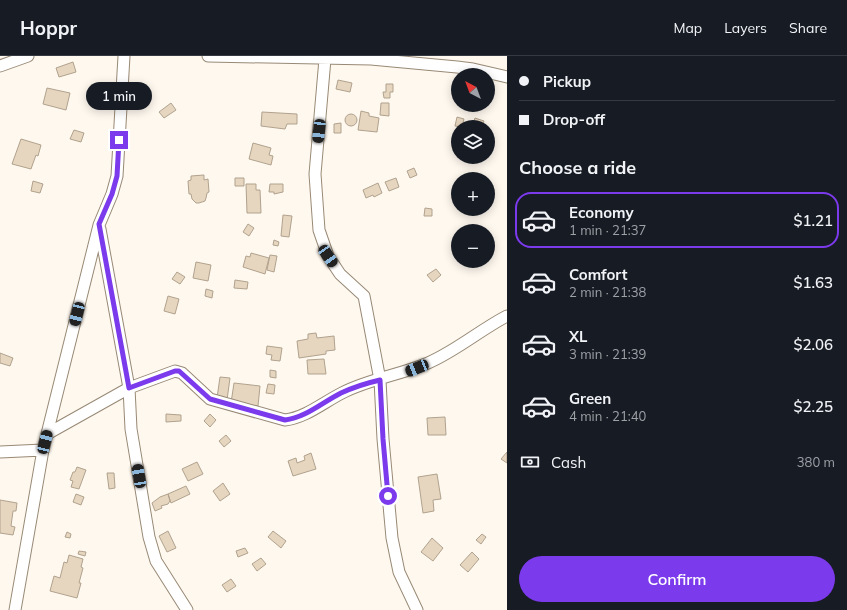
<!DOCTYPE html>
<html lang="en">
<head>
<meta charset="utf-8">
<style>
  body { margin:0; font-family:Mulish,sans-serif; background:#242831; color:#f1f3f6; height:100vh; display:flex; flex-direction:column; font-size:15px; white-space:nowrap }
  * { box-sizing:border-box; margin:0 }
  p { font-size:13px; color:#9ea1a6 }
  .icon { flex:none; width:22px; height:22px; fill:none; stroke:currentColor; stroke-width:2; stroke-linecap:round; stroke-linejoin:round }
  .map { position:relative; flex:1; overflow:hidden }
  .side { display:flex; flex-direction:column; background:#171b24; width:340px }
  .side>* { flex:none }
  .top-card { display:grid; align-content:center; height:88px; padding:0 12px; background:#171b24 }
  .needle { width:26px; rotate:319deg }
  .tools { position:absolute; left:451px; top:12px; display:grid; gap:8px }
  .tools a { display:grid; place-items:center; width:44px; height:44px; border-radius:50%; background:#171b24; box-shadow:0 2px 10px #0003; font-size:20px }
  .end { position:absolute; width:18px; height:18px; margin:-9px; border:5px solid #7c3aed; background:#fff; box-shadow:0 0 0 2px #fff }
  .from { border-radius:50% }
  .bubble { position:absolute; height:28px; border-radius:14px; background:#171b24; box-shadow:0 2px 10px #0003; font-size:13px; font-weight:600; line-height:28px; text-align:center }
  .car { position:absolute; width:12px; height:24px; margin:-12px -6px; border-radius:5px; box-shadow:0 0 3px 1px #0007; background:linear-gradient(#222 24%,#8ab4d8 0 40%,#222 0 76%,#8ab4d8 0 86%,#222 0) }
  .top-card b { display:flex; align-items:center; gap:14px; height:38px; font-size:15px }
  .top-card b+b { border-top:1px solid #363941 }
  .top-card i { width:10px; height:10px; background:#f1f3f6 }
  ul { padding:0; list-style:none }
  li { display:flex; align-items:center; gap:12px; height:56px; margin:0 8px 6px; padding:0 4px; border:2px solid transparent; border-radius:16px }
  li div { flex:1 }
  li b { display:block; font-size:15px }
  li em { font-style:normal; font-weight:600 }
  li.current { border-color:#7c3aed }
  li>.icon { width:36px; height:36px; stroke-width:1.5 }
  h2 { padding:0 12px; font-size:18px; line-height:48px }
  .pay { display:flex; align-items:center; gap:10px; height:44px; padding:0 12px; font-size:15px }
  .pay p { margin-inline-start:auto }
  .primary-button { display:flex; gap:8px; margin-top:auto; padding:8px 12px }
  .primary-button a { flex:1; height:46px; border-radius:24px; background:#7c3aed; color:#fff; font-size:16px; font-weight:600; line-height:46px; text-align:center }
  header { display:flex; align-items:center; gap:24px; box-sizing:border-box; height:56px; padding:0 20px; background:#171b24; border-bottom:1px solid #363941 }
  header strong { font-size:19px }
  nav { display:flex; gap:22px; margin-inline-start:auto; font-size:14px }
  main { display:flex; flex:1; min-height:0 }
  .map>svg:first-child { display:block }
</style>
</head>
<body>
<header>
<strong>Hoppr</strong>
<nav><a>Map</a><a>Layers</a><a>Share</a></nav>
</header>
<main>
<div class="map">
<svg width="507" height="554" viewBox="0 0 507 554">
  <rect width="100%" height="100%" fill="#fef8ef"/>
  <path fill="#e6d6c0" stroke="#b1a28d" d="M73 6 76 16 59 21 56 12Z
    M338 24 352 27 350 36 336 33Z
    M386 28H393V36H390V42H384L383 36H386Z
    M47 32 70 37 66 54 43 48Z
    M171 47 176 54 164 62 159 56Z
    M381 47H389V60L380 59Z
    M361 55 369 57V60L379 62 377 76 358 74Z
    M262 56 297 58V68H287L285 73 261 70Z
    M345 64a6 6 0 1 1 12 0a6 6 0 1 1-12 0Z
    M457 61 464 63 462 71 455 70Z
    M475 62 484 65 482 71H472Z
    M341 67V77H334V68Z
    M74 74 84 77 81 86 70 83Z
    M21 83 41 89 38 100 36 99 31 113 12 108Z
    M253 87 271 92 269 99 273 100 271 109 249 103Z
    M414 112 417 119 410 122 407 115Z
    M204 119V124L208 123 209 136 207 137 206 142 205 145 199 147H196L192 143 191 138H189L188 125 191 124V120Z
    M235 122H244V130H235Z
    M396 122 399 131 389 135 385 126Z
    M33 125 43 128 40 137 31 135Z
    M378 127 382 137 374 141 373 139 366 142 363 134Z
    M246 128H256V134H260L261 157H247Z
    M270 128H283V136L274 138V136H269Z
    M425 152 432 153V160H424Z
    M283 159 292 160 289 181 281 180Z
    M248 168 254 172 249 180 243 176Z
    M274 184 279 186 278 190 273 189Z
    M251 197 269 202 265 218 243 211 246 200 250 201Z
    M270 199 277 200 274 216 267 214Z
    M196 206 211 209 208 225 193 222Z
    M436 213 441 219 433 226 427 219Z
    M177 216 185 221 180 228 172 223Z
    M235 224 248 226 247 233 234 232Z
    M206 233 213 235 212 242 205 240Z
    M168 240 179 243 175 258 164 255Z
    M316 277 317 282 334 280 335 294 326 295V298L299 302 297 285 308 283V278Z
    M267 290 282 292 280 305 271 304 272 299 266 298Z
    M0 297 13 302 10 310 0 307Z
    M324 303 326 318H308L307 304Z
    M270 314 276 315V322L270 321Z
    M220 321 230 322 227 344 217 342Z
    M234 327 260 330 258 350 231 347Z
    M268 328 275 329 274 338 266 337Z
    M166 358 181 359V365L166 366Z
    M210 358 216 364 210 371 204 365Z
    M445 361 446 379H428L427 362Z
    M226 379 231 385 224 391 219 385Z
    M507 396V407L501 403Z
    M311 397 316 413 293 420 288 405 296 402 297 407 305 404 304 400Z
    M197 406 203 418 188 425 182 413Z
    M77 411 86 414 79 433 71 431 73 425 70 424 73 416H75Z
    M107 417H114L115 432 109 433Z
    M437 418 441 443 433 444 434 455 423 457 418 421Z
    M223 427 230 438 220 445 213 435Z
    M186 430 190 438 171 447 168 438Z
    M76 438 84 441 81 449 73 446Z
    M168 438 170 445 168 448 161 450 162 452 155 455 152 447 160 441Z
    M0 444 17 447 16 455H13L11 470 15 471 13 479 0 477Z
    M168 475 176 492 167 496 159 480Z
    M273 475 286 485 281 492 268 481Z
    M67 476 71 478 70 482 65 481Z
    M482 478 486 481 481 488 476 484Z
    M432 482 443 492 433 505 421 496Z
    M245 492 248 497 238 501 236 495Z
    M79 495 86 496 85 500 78 498Z
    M472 496 479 503 468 516 460 509Z
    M69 499 83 503 81 511 83 512 79 527H81L77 542 50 535 54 520 60 522 64 506 67 507Z
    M261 502 266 508 257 515 252 508Z
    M231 523 236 530 227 536 222 529Z"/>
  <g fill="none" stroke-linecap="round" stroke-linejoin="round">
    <defs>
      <path id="minor" d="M208 0 371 3 457 11 473 13 507 21
        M325 3 315 118 319 174 328 200 340 218 364 240 380 324 383 383 392 482 399 516 417 554
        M0 10 28 0
        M100 173 129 332 131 373 149 481 156 505 187 554
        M47 378 129 332 175 315 182 317 210 343 285 364C305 362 324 346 342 337 369 323 400 319 428 307 456 295 480 274 507 260
        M0 396 43 394
        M15 554 43 394 99 169 112 138 117 120 124 0"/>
    </defs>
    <use href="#minor" stroke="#988975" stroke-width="13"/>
    <use href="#minor" stroke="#fff" stroke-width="11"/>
  </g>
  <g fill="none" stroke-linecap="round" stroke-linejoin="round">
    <path stroke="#7c3aed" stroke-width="5" d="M119 84 117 120 112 138 99 168 129 332 175 315H179L210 343 285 364C305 362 323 346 341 337 354 331 367 327 380 324L383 383 388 440"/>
  </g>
</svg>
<div class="tools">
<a><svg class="needle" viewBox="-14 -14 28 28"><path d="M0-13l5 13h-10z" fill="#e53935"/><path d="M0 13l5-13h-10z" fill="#9ea1a6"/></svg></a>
<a><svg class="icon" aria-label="layers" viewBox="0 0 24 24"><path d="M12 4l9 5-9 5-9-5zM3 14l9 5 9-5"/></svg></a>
<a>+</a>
<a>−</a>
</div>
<i class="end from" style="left:388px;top:440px"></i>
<i class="end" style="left:119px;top:84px"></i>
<div class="bubble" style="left:86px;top:26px;width:66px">1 min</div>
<i class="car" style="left:319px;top:75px;rotate:186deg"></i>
<i class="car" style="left:328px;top:200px;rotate:146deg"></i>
<i class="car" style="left:77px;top:258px;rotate:194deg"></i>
<i class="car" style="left:417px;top:312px;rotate:248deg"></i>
<i class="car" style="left:45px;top:386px;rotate:14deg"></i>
<i class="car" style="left:139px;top:420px;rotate:350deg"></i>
</div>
<section class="side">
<div class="top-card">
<b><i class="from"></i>Pickup</b>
<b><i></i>Drop-off</b>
</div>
<h2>Choose a ride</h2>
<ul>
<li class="current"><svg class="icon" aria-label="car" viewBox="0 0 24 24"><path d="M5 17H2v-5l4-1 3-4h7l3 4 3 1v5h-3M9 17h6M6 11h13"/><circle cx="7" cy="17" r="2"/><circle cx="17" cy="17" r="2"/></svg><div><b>Economy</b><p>1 min · 21:37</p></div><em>$1.21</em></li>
<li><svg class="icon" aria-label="car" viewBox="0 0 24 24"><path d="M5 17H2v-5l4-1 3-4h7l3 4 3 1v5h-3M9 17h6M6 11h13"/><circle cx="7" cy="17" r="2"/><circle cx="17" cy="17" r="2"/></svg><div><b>Comfort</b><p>2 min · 21:38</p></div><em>$1.63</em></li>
<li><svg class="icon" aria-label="car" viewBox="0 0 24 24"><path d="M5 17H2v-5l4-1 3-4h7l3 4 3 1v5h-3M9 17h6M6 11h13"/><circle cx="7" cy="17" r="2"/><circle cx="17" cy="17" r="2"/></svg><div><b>XL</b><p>3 min · 21:39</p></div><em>$2.06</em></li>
<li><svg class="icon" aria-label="car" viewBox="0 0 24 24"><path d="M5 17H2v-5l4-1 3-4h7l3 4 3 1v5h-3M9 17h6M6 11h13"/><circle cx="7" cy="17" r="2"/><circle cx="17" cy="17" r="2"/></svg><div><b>Green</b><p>4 min · 21:40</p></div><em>$2.25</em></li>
</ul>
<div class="pay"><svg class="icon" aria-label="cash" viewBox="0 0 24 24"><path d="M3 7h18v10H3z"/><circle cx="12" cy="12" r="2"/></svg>Cash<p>380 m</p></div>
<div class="primary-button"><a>Confirm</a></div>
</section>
</main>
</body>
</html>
